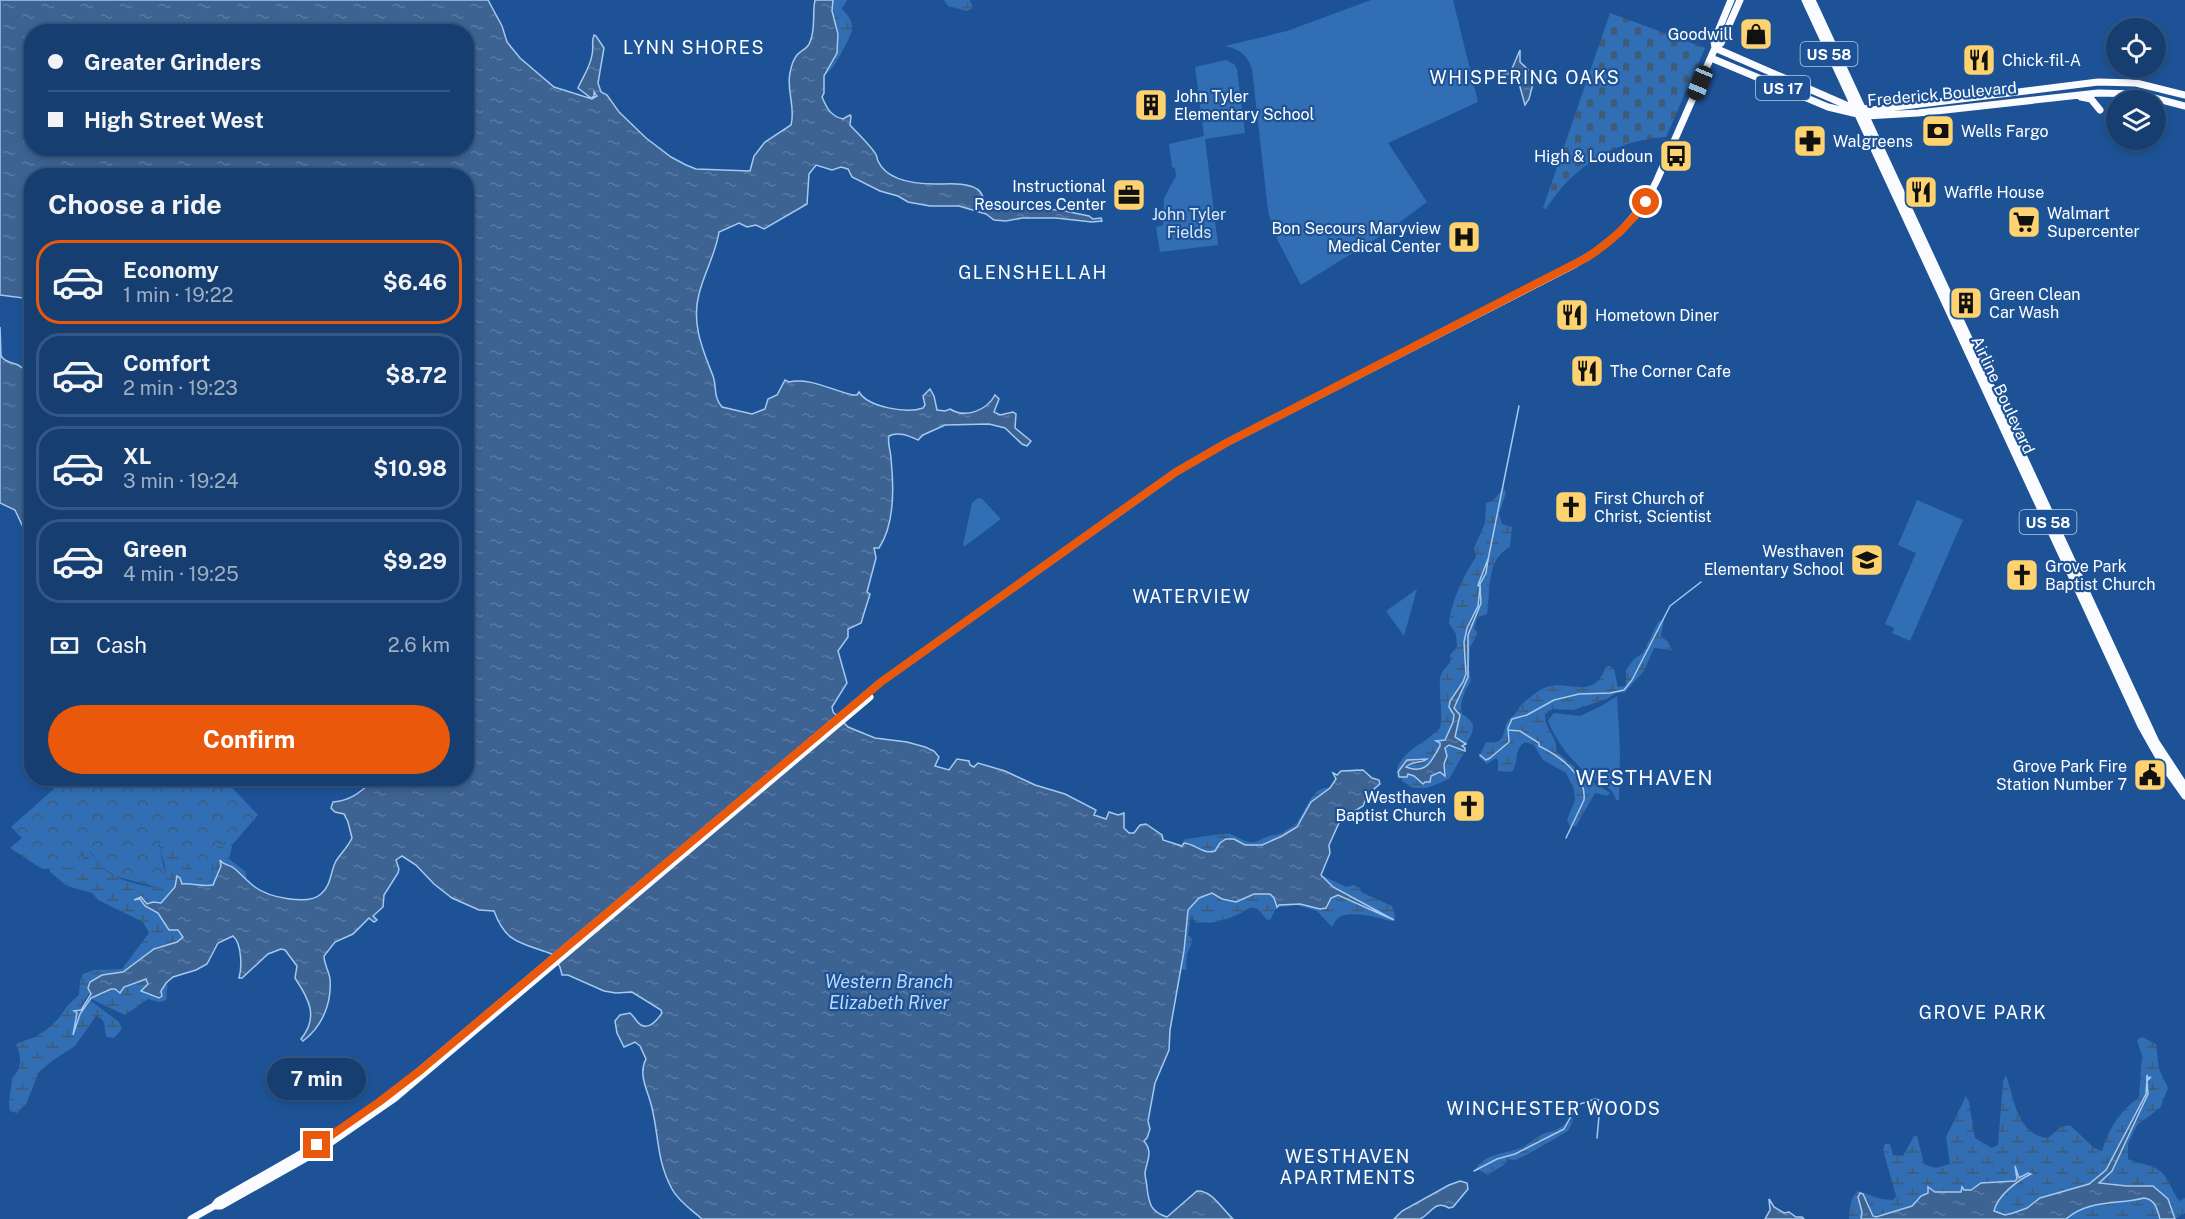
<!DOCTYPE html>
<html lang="en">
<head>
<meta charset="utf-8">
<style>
  body { margin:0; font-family:"Public Sans",sans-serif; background:#1f4575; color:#f1f3f6; height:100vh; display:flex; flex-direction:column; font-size:22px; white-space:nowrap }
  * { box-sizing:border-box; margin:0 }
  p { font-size:20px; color:#9eaec3 }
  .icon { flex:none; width:33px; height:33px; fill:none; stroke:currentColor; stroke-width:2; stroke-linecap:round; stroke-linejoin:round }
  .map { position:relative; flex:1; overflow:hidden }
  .panel { position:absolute; left:24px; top:168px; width:450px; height:618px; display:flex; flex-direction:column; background:#163e70; border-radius:24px; box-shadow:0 3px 9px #0003,0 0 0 2px #355783 }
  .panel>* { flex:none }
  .guide { position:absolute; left:24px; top:24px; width:450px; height:132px; border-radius:24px; box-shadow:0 3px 9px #0003,0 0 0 2px #355783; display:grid; align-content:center; height:132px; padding:0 24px; background:#163e70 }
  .controls { position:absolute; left:2106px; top:18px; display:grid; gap:12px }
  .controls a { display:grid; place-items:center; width:60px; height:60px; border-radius:50%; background:#163e70; box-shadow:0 3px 9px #0003,0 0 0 2px #355783; font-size:30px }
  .end { position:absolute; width:27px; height:27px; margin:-14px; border:8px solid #ea580c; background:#fff; box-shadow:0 0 0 3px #fff }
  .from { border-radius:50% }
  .bubble { position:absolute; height:42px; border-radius:21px; background:#163e70; box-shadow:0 3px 9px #0003,0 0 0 2px #355783; font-size:20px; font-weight:700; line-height:42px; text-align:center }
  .car { position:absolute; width:18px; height:36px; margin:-18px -9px; border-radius:8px; box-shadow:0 0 4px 2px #0007; background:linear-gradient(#222 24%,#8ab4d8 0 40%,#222 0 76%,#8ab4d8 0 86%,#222 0) }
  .guide b { display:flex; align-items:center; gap:21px; height:57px; font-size:22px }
  .guide b+b { border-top:2px solid #355783 }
  .guide i { width:15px; height:15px; background:#f1f3f6 }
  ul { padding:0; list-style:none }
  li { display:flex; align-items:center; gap:18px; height:84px; margin:0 12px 9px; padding:0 12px; border:3px solid #355783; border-radius:24px }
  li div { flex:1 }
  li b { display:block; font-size:22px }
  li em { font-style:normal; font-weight:700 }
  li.active { border-color:#ea580c }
  li>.icon { width:54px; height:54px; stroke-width:1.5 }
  h2 { padding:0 24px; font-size:27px; line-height:72px }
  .pay { display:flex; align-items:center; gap:15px; height:66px; padding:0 24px; font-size:22px }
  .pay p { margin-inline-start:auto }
  .cta { display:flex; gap:12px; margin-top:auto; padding:12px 24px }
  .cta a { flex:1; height:69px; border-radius:36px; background:#ea580c; color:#fff; font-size:24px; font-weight:700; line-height:69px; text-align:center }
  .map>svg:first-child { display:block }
</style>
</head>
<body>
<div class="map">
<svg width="2185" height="1219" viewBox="0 0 2185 1219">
  <defs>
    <pattern id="forest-crowns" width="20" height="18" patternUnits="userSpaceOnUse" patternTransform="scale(1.5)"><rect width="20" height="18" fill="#316eb4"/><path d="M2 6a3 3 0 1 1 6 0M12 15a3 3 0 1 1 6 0" fill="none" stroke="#415a76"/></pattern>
    <pattern id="wetland-marsh" width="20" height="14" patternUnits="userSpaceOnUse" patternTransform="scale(1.5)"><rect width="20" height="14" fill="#316eb4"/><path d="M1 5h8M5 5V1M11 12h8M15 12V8" fill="none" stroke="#415a76"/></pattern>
    <pattern id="cemetery-stones" width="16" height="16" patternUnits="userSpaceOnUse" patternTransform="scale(1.5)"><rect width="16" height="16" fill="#316eb4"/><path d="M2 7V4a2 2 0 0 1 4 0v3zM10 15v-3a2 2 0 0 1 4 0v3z" fill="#415a76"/></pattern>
    <pattern id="water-ripples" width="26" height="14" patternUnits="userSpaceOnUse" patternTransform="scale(1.5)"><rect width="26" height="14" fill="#3d6393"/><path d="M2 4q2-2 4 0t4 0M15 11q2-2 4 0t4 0" fill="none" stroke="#5a7aa3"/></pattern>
  </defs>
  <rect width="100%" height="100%" fill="#1d5396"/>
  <path fill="url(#forest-crowns)" d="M65 779H224L258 815 232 845 225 842C215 852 209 863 213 877L209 883 204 882 165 839 159 845C161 850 161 855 162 860 164 871 171 880 159 888L115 876 102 867 90 851 81 850 84 862 80 868 42 869 10 848 22 838 11 827Z"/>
  <path fill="url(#wetland-marsh)" d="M833 0H847L842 9C859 26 851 33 843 50 837 61 833 69 824 76 830 62 839 53 839 37 838 24 830 14 833 0Z
    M944 0H970L973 8 967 11 948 6Z
    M1503 486 1506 493 1499 514 1502 524 1512 527 1510 547C1485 560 1491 591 1487 614L1477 618 1474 629 1478 633 1470 647 1469 668 1471 681C1465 691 1459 702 1462 714 1477 723 1475 729 1466 744L1455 737C1455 724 1462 720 1454 708L1468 677V635L1478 611 1482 594 1480 584 1486 573 1488 560 1478 585 1480 587C1479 593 1480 600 1478 606 1475 614 1469 622 1466 631 1463 645 1466 658 1466 673 1465 685 1454 690 1450 701 1448 708 1453 712 1453 718 1454 726 1431 764 1424 768 1418 771 1412 769 1406 768L1412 762H1424L1408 760 1398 772 1397 769C1404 749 1426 743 1440 728 1444 712 1437 689 1441 675 1444 665 1453 666 1450 655L1457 647 1456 634 1449 623C1451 603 1464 574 1476 557L1474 548 1485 523 1486 503C1495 501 1499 495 1503 486Z
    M1664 619 1661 636 1668 642 1672 650 1654 648 1644 671 1625 692 1616 693 1607 699 1573 710 1553 709 1545 714C1544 729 1558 737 1556 751L1588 779 1610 793 1608 796 1595 793 1576 826 1570 827 1567 820 1575 800 1574 790 1566 773 1543 760 1534 745 1525 742C1513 750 1520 759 1512 772L1498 771V760L1496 758 1487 764 1479 757 1486 742C1507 745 1502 732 1508 720 1518 713 1517 709 1523 703 1527 700 1538 691 1542 689 1565 676 1592 704 1606 667L1609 666 1614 669 1618 687 1626 686V670L1634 659 1643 653 1658 622Z
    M1448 745 1465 751 1449 779 1427 788H1413L1402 781 1401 777H1407L1408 774 1414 776 1425 782 1437 772 1446 774 1444 764 1447 756 1444 750Z
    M1356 769C1366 770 1369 778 1378 779L1380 782 1368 794 1363 806 1343 818 1339 823 1329 845 1330 853 1321 875 1346 887 1354 885 1360 888 1361 892 1392 906 1395 916 1394 920 1390 921C1379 917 1346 909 1337 919 1335 921 1334 924 1332 927L1317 911 1296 905 1280 907 1275 910 1270 920 1266 919C1252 898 1249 911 1234 916 1228 919 1221 920 1215 922 1209 924 1203 921 1196 923L1191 916 1188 935 1193 940 1187 954 1186 970 1181 969 1182 918 1223 856 1182 846 1184 840C1191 838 1224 833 1230 834 1235 835 1239 839 1243 840 1255 846 1259 839 1269 836 1273 835 1277 835 1282 833 1287 830 1293 826 1297 822 1307 810 1312 785 1330 788L1336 779 1333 773 1337 775 1341 771Z
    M165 839 206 883 211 882C216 869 205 849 228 842L232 847 229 859 245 871 247 879 242 877 234 867 220 862 221 866 213 885 206 886 190 883 181 884 178 877 175 887 161 903 155 902 147 905 140 897 134 901 140 899 145 906 159 913 169 930H177L183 937 177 942 154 949 123 972 102 975C92 989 71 1016 74 1033 77 1012 93 990 115 989L119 993 124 987 146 979 148 980 146 994C159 996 161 990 168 981L166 1000 160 1002 148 999 125 1015 91 999V1001L119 1022 122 1029 114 1038 107 1037C103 1030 108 1019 96 1016L75 1046 52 1061 39 1072 26 1104 17 1113 10 1111C7 1100 12 1089 12 1078 22 1069 22 1057 16 1045L18 1043 35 1037 46 1030 59 1018 68 1005 79 995 80 981 83 974 95 970 122 969 149 933 143 922 98 900 92 893 67 886 50 872V869L63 867 80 868 84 862 81 850 83 846C92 852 95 859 102 867 114 880 142 886 159 888 175 877 158 856 160 840Z
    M2142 1037 2156 1044 2159 1069 2168 1088 2160 1108 2137 1125 2128 1144V1159C2139 1164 2157 1165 2164 1175 2170 1182 2173 1193 2179 1201L2185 1198V1213L2175 1219 2173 1213 2153 1186 2098 1184 2112 1171 2140 1111 2148 1094V1079L2145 1081 2146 1094 2109 1167 2089 1184 2040 1198 2027 1208 2013 1213 2006 1215 1994 1211 1997 1201 2027 1173 2019 1178 2016 1169 2017 1179C2010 1184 2001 1179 1992 1182 1988 1183 1981 1183 1978 1185 1972 1188 1971 1191 1964 1190L1963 1188 1961 1192H1935L1931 1188 1912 1206 1876 1217 1868 1209 1863 1194 1858 1197 1862 1212 1861 1219H1849C1850 1209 1850 1197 1858 1191L1881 1199 1893 1200 1896 1196 1883 1150 1885 1144H1890L1893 1155 1903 1156 1914 1136H1917L1924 1164 1936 1168 1950 1164 1946 1137 1966 1096 1969 1102 1975 1138 1992 1148 1998 1145 2003 1081 2006 1075C2014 1098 2017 1135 2048 1138L2061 1127 2070 1125 2094 1148 2102 1151C2110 1126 2119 1113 2139 1097L2142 1056 2137 1040Z
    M1570 1118H1572L1573 1121 1568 1131 1528 1154 1515 1160 1508 1159 1505 1164 1488 1175 1479 1170 1475 1171C1482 1153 1508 1154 1523 1147 1530 1143 1536 1137 1543 1134 1554 1130 1563 1129 1570 1118Z
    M2144 1198C2156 1200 2157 1209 2160 1219H2066C2089 1199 2117 1205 2144 1198Z"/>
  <path fill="url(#cemetery-stones)" d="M1610 13 1705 48 1666 137C1615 140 1574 165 1546 209L1543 208Z"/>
  <path fill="#316eb4" d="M1371 0H1453L1478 102 1388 143 1427 202 1385 233 1301 285 1278 241 1272 226 1268 210 1252 69C1247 54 1239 49 1225 46L1287 31Z
    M1226 60 1234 64 1237 69 1245 133 1205 139 1218 245 1160 252 1156 227 1163 225 1164 198 1176 176 1175 168 1172 167 1169 144 1204 136 1195 67Z
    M978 498 982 499 1001 519 965 546 963 545 972 503Z
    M1917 500 1963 520 1910 641 1892 633 1894 628 1885 624 1916 553 1898 545Z
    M1417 589 1404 636 1386 611Z
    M1617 696 1620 751 1619 800H1616C1612 784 1596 783 1586 773 1571 760 1554 739 1548 720L1554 713 1580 716 1601 706Z"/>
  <path fill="url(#water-ripples)" stroke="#a4c9f1" stroke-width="1.5" fill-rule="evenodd" d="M0 0H488L502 26 507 42 520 58 554 87 592 99 597 96 594 92V96L591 98 578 88C583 77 590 67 592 55 594 48 591 42 594 35L596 36 604 48 598 83 601 92 607 95 619 112 646 138 671 157 686 165 696 169 750 171 754 156 765 142 791 125C796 107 786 90 790 73 791 67 793 60 797 55 801 50 808 49 810 42 816 28 812 14 815 0H833L832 11 838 34 837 53 824 76V93L822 97C827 109 831 116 843 119L850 115 851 116 850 125C858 134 868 143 875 153 877 155 877 159 878 161 887 181 917 184 936 184 948 184 967 182 977 189 984 193 981 200 991 206L1060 210 1089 216 1093 219 1101 218 1102 221 1092 222 1056 218H1022L1006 221 994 220 986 214 959 206H930L908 202 898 196 880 191 852 177 848 169 841 167 832 170 816 165 809 174 807 204 764 229 756 225 747 227 739 223 719 232C716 253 704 273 699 294 691 324 703 350 713 376 717 387 713 397 722 407L752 414 765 409 768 399 777 395 785 380 789 382C809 377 834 391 853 395H857L859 392C868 407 907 414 923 408L925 405 923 396 930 389 934 396 937 410 945 411 950 409C966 419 987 410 995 395L999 399 994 412 1000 415 1013 412 1016 414 1015 428 1031 441 1027 446 1022 444 1005 428 989 424 945 425 923 435 918 440C909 436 898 431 889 436 887 444 891 451 891 459 894 487 895 524 879 548H874L876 558 867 592 870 594 861 623 848 629V637L838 651 847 683 832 707 833 712 848 727 875 738 907 742 925 747 934 751 939 757 935 766 949 770 957 759 969 761 970 765 974 767 978 763 1005 771 1035 785 1065 794 1096 810 1094 815 1106 819 1109 812 1118 815 1124 813V828L1129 833H1134L1140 825 1146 824 1162 835 1163 840 1182 846 1184 843C1196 844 1203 855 1215 851L1220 843 1226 839H1234L1245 845H1262L1282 836 1297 827 1311 802 1330 788 1336 779 1333 773 1337 775 1341 771 1363 770 1372 778 1379 780 1380 784 1368 794 1363 806 1343 818 1339 823 1329 845 1330 853 1321 875 1333 887 1394 920 1338 895 1331 898 1326 908 1320 909 1300 904 1279 905 1277 907 1274 898 1270 894H1254L1236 902 1222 899 1212 893 1199 898 1188 910 1184 951 1170 1030 1169 1050 1155 1083 1148 1121 1150 1129 1147 1138 1144 1141C1154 1153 1146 1162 1145 1173 1145 1178 1147 1183 1147 1188 1149 1204 1151 1212 1167 1217L1197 1191C1212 1190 1222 1209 1233 1219H702C692 1210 678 1201 672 1189 656 1160 659 1133 651 1104 647 1089 638 1074 646 1059L640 1046 635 1042 624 1047 617 1033 615 1021 620 1015 630 1013C634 1016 637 1023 641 1025 650 1030 658 1019 662 1013L661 1010 632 992 616 993 604 991 568 975H562L560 967 552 954C522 943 506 944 494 911L479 910 452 898 434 884 416 865 402 856 396 860 399 869 398 873 384 895 383 907 373 916 377 920 374 922 369 918 353 934 335 942 324 956C324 964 329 971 330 979 332 1003 322 1027 303 1041L301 1039C319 1017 309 999 295 978L297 966 285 950 281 949 268 954 242 978H239C242 968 242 944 233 936L218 943 207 964 196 970 173 977 166 983 161 991 162 996 159 998 141 991 148 984 146 979 124 987 120 993 115 989H111L91 998 80 1014 73 1035 77 1013 74 1011 81 1010 91 994 88 988 90 982 102 975 123 972 154 949 177 942 183 937 178 930H169L158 913 145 906 140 899 134 900 141 897 147 904 153 902 161 903 175 887 177 876 180 878 182 884C193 883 203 887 213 885L221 866 220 860C224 866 230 864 235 869 242 875 247 881 255 887 268 897 308 906 321 894 332 884 330 872 336 861 341 853 348 847 352 838L348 822 344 814 335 812 331 808 333 802C353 800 361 791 375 779L466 778V176H32L31 299 0 295ZM32 32H466V148H32Z
    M1520 50V62L1535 76 1529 99 1525 105 1517 76 1514 73 1502 75 1511 71Z
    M0 327 1 356C6 363 11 362 18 365 35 374 32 394 31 410 20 423 26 436 30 449 22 465 19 481 31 496V535L23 527 15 510 0 503Z
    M1488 559 1486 573 1480 584 1481 603 1468 635V677L1454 708 1460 715 1455 737 1466 744 1462 746 1465 748V751L1449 745 1445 748 1447 756 1444 764 1445 776 1440 772 1431 776 1430 782H1425L1423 784 1414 776 1408 774 1407 777H1399L1398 772 1407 760 1427 759C1421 764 1413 760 1406 767 1427 775 1431 761 1440 746V743L1436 741 1445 740 1453 722 1454 715 1449 707 1450 701 1463 682 1466 674 1464 642 1467 628 1478 606 1480 587 1478 585Z
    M2147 1075 2148 1078 2151 1077 2147 1081 2148 1094 2140 1111 2112 1171 2099 1183 2127 1186H2153L2168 1199 2175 1219H2160C2157 1209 2156 1200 2144 1198 2117 1205 2089 1199 2066 1219H1861L1862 1212 1858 1197 1860 1193 1863 1194 1873 1216 1876 1217 1912 1206 1921 1196 1928 1193V1187L1935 1192H1961L1962 1187 1964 1190H1971L1981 1183 2015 1181 2017 1179 2015 1166 2019 1178 2028 1173 2031 1174C2018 1180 1997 1196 1994 1211L2005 1215 2013 1213 2027 1208 2040 1198 2089 1184 2106 1170 2146 1094Z
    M1460 1181 1467 1183 1468 1189 1453 1207 1449 1208C1435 1199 1431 1214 1420 1219 1414 1219 1401 1219 1394 1219L1402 1211 1449 1185Z
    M1769 1199 1774 1207 1784 1213 1789 1212 1796 1217H1802L1804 1219H1765L1770 1210Z"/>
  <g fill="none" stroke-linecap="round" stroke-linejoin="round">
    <path stroke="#a4c9f1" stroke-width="1.5" d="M1488 560 1519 406
      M1508 730 1520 731 1539 743V746C1558 755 1587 775 1584 800L1566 838
      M1480 755 1486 760 1490 758 1509 742 1508 728 1512 719 1527 715 1554 700 1579 694 1610 693 1624 690 1632 680 1670 606 1701 582
      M1474 1171 1497 1159 1515 1154 1564 1129 1577 1105 1595 1099 1599 1100 1600 1105 1597 1138"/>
    <path stroke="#f9fbff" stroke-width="7" d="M1805 0 2141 726 2163 765 2185 796
      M1812 0 2156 742 2185 786
      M1715 48 1846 105 1872 110 2098 82 2136 83 2185 95
      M1715 48 1714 41 1731 0
      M1711 58 1828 107 1866 116 1918 113 2098 93 2139 94 2185 106
      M2081 97 2091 99 2100 110
      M214 1206H221L317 1152 395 1098 870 697
      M191 1219 214 1206 218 1201 330 1137 399 1088 881 682 1176 472 1226 443 1572 266 1595 252 1619 233 1646 202 1657 180 1715 48 1721 43 1740 0"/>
  </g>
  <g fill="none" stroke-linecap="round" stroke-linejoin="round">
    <path stroke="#ea580c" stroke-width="8" d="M317 1145 379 1102 422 1069 881 682 1139 498 1176 472 1226 443 1586 258C1610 243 1629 225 1646 202"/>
  </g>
  <defs>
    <symbol id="shop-square" viewBox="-11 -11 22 22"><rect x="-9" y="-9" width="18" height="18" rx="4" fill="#fed36f" stroke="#1d5396"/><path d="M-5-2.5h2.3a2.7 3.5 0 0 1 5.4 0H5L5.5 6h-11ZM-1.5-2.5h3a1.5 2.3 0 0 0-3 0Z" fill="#111"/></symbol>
    <symbol id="restaurant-square" viewBox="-11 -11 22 22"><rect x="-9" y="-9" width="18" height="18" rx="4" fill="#fed36f" stroke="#1d5396"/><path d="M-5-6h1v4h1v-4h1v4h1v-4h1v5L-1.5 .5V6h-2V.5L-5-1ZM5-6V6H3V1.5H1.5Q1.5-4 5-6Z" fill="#111"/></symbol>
    <symbol id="building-square" viewBox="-11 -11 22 22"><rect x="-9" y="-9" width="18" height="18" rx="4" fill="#fed36f" stroke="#1d5396"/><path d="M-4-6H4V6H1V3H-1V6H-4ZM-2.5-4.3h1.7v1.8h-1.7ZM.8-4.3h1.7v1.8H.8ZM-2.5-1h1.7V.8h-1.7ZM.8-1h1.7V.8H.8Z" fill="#111"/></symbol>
    <symbol id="bank-square" viewBox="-11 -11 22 22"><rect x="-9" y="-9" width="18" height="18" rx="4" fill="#fed36f" stroke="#1d5396"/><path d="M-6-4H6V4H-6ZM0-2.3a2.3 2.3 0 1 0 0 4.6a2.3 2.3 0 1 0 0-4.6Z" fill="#111"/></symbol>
    <symbol id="pharmacy-square" viewBox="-11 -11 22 22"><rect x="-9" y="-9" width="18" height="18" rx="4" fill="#fed36f" stroke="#1d5396"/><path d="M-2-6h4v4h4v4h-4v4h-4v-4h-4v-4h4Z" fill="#111"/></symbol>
    <symbol id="bus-square" viewBox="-11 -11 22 22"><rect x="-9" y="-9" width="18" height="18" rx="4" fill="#fed36f" stroke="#1d5396"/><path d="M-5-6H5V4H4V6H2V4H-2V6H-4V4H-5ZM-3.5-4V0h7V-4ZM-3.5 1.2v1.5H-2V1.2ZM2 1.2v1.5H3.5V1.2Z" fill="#111"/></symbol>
    <symbol id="office-square" viewBox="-11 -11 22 22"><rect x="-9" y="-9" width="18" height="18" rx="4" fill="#fed36f" stroke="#1d5396"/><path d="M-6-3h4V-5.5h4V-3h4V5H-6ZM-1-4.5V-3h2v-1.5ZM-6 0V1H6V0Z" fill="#111"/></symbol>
    <symbol id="supermarket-square" viewBox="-11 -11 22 22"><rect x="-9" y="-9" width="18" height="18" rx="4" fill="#fed36f" stroke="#1d5396"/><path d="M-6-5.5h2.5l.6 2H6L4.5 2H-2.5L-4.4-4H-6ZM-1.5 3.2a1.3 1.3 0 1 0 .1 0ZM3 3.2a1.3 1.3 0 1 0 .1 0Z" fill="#111"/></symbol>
    <symbol id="hospital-square" viewBox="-11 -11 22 22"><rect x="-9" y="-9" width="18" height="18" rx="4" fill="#fed36f" stroke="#1d5396"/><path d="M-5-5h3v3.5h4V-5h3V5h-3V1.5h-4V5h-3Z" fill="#111"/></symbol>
    <symbol id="church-square" viewBox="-11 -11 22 22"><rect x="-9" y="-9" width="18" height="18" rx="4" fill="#fed36f" stroke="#1d5396"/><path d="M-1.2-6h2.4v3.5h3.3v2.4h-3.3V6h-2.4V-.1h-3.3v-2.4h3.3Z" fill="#111"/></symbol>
    <symbol id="school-square" viewBox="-11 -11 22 22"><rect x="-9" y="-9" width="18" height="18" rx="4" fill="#fed36f" stroke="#1d5396"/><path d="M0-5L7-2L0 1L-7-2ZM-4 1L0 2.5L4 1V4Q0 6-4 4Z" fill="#111"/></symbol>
    <symbol id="civic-square" viewBox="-11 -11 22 22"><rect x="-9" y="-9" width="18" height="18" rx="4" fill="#fed36f" stroke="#1d5396"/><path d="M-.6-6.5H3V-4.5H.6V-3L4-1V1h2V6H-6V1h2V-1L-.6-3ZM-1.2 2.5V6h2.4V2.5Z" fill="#111"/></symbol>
  </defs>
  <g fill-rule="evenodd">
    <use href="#shop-square" x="1737" y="15" width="38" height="38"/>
    <use href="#restaurant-square" x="1960" y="41" width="38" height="38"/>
    <use href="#building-square" x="1132" y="86" width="38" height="38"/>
    <use href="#bank-square" x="1919" y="112" width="38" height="38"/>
    <use href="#pharmacy-square" x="1791" y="122" width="38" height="38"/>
    <use href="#bus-square" x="1657" y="137" width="38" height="38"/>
    <use href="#restaurant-square" x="1902" y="173" width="38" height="38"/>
    <use href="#office-square" x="1110" y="176" width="38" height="38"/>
    <use href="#supermarket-square" x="2005" y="203" width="38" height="38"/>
    <use href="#hospital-square" x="1445" y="218" width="38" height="38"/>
    <use href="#building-square" x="1947" y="284" width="38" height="38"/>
    <use href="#restaurant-square" x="1553" y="296" width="38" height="38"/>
    <use href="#restaurant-square" x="1568" y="352" width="38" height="38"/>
    <use href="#church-square" x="1552" y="488" width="38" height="38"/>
    <use href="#school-square" x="1848" y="541" width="38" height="38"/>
    <use href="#church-square" x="2003" y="556" width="38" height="38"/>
    <use href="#civic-square" x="2131" y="756" width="38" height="38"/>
    <use href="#church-square" x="1450" y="787" width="38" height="38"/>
  </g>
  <g text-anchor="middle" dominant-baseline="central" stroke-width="4.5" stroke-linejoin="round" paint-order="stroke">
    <g fill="#1d5396" stroke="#bbcbe0" stroke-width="1.5">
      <rect x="1800.5" y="42" width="57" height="24" rx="4.5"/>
      <rect x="1756" y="76" width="54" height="24" rx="4.5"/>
      <rect x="2019.5" y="510" width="57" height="24" rx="4.5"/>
    </g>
    <g font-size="15" font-weight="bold" fill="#fff">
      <text x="1829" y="54">US 58</text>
      <text x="1783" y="88">US 17</text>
      <text x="2048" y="522">US 58</text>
    </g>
    <g font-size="16" fill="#fff" stroke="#1d5396" text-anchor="start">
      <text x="1733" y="34" text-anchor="end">Goodwill</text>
      <text x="2002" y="60">Chick-fil-A</text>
      <text x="1174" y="96">John Tyler<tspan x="1174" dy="18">Elementary School</tspan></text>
      <text x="1961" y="131">Wells Fargo</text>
      <text x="1833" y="141">Walgreens</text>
      <text x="1653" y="156" text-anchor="end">High &amp; Loudoun</text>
      <text x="1106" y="186" text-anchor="end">Instructional<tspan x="1106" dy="18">Resources Center</tspan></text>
      <text x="1944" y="192">Waffle House</text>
      <text x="2047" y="213">Walmart<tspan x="2047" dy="18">Supercenter</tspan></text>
      <text x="1441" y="228" text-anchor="end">Bon Secours Maryview<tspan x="1441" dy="18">Medical Center</tspan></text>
      <text x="1989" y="294">Green Clean<tspan x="1989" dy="18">Car Wash</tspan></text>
      <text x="1595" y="315">Hometown Diner</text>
      <text x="1610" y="371">The Corner Cafe</text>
      <text x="1594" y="498">First Church of<tspan x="1594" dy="18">Christ, Scientist</tspan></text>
      <text x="1844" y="551" text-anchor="end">Westhaven<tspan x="1844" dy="18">Elementary School</tspan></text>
      <text x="2045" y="566">Grove Park<tspan x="2045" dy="18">Baptist Church</tspan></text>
      <text x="2127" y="766" text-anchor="end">Grove Park Fire<tspan x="2127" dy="18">Station Number 7</tspan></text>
      <text x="1446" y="797" text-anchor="end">Westhaven<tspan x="1446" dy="18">Baptist Church</tspan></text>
    </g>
    <g font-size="16" fill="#fff" stroke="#1d5396">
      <text transform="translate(1942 94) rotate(-5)">Frederick Boulevard</text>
      <text transform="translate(2003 395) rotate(65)">Airline Boulevard</text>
    </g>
    <g font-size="16" fill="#d7e8fb" stroke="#1d5396">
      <text x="1189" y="214">John Tyler<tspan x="1189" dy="18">Fields</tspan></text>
    </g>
    <g font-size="18" letter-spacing="1.5" fill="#fff" stroke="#1d5396">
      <text x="694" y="47">LYNN SHORES</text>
      <text x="1525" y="77">WHISPERING OAKS</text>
      <text x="1033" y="272">GLENSHELLAH</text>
      <text x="1192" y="596">WATERVIEW</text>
      <text x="1983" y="1012">GROVE PARK</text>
      <text x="1554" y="1108">WINCHESTER WOODS</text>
      <text x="1348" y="1156">WESTHAVEN<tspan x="1348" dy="21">APARTMENTS</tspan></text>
    </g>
    <g font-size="18" font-style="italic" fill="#bdd8f6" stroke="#1d5396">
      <text x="889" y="981">Western Branch<tspan x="889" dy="21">Elizabeth River</tspan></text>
    </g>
    <g font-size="20" letter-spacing="1.5" fill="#fff" stroke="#1d5396">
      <text x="1645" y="778">WESTHAVEN</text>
    </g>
  </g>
</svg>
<div class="controls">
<a><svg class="icon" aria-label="locate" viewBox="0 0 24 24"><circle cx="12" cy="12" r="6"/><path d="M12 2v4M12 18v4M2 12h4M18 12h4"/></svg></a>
<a><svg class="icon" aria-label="layers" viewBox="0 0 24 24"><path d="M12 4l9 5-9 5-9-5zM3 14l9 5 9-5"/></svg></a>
</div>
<i class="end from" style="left:1646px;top:202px"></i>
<i class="end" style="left:317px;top:1145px"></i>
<div class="bubble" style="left:267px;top:1058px;width:99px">7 min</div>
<i class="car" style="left:1700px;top:83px;rotate:202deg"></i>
<div class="guide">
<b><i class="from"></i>Greater Grinders</b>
<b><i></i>High Street West</b>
</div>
<section class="panel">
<h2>Choose a ride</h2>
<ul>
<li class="active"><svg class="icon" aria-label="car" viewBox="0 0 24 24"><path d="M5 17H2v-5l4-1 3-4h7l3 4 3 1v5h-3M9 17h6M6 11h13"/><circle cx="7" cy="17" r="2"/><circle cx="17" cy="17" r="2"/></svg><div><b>Economy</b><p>1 min · 19:22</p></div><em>$6.46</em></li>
<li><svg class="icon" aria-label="car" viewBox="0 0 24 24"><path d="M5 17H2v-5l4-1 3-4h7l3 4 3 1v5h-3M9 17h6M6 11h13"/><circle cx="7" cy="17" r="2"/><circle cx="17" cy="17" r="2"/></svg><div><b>Comfort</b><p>2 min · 19:23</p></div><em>$8.72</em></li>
<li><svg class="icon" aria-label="car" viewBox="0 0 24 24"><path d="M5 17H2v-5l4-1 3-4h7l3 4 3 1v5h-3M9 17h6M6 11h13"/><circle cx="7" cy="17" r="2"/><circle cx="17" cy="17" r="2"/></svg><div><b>XL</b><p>3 min · 19:24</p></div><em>$10.98</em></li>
<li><svg class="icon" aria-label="car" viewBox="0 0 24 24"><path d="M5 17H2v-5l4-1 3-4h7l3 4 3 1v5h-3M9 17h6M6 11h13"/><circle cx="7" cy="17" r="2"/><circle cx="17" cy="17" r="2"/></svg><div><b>Green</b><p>4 min · 19:25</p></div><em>$9.29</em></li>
</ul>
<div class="pay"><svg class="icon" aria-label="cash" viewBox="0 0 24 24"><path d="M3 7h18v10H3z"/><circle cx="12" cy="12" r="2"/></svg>Cash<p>2.6 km</p></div>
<div class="cta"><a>Confirm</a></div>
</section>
</div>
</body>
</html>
